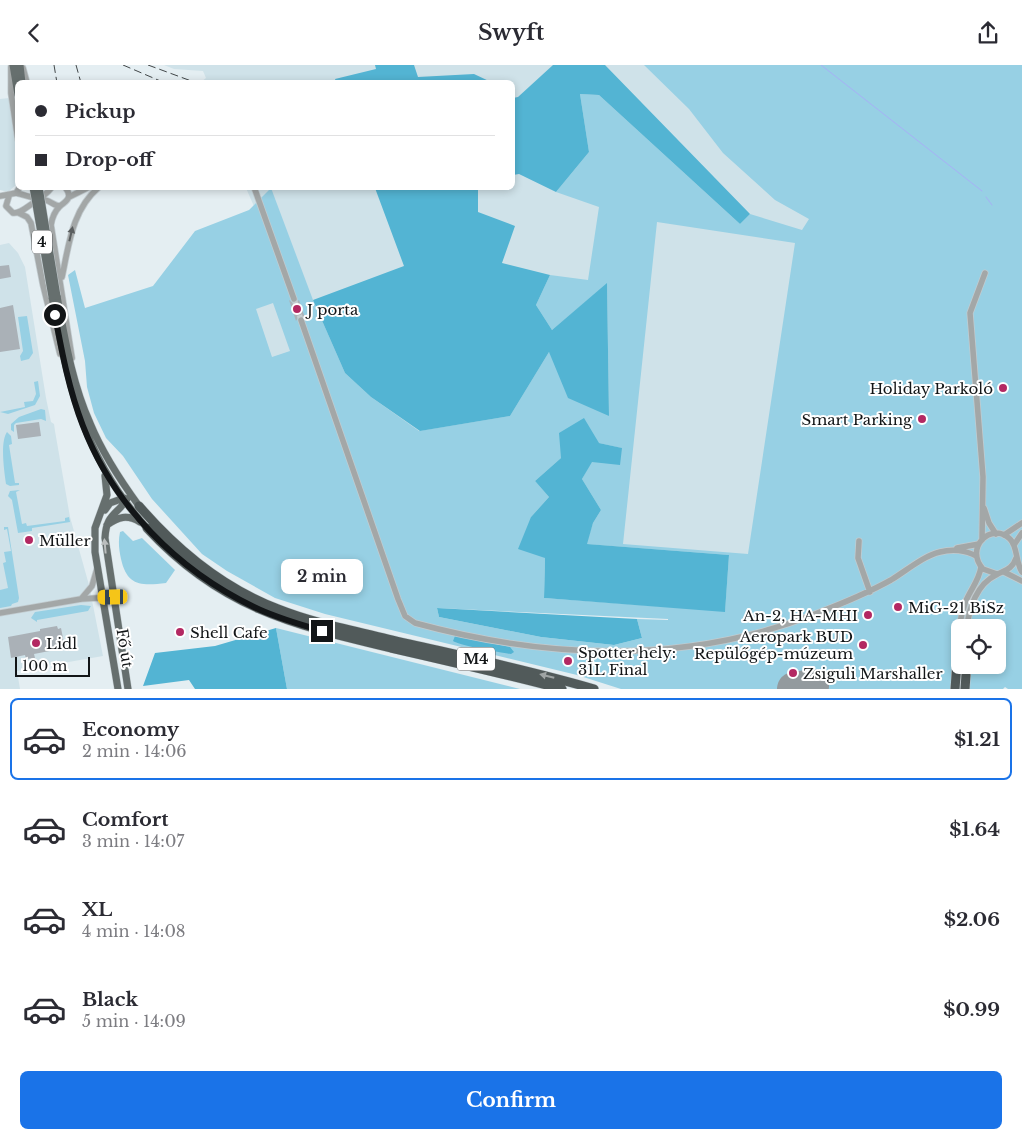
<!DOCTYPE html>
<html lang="en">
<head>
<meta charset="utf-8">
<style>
  body { margin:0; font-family:"Libre Baskerville",serif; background:#f7f7f7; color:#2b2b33; height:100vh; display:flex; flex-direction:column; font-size:19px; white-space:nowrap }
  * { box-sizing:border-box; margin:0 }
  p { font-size:16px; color:#7c7c81 }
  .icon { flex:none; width:28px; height:28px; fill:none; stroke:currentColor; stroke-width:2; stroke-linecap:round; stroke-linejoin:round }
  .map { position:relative; height:624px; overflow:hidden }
  .panel { display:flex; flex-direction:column; background:#fff; flex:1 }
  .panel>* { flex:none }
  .banner { position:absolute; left:15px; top:15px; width:500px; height:110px; border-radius:8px; box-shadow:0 2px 8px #0003; display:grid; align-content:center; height:110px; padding:0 20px; background:#fff }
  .buttons { position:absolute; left:951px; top:554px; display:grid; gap:10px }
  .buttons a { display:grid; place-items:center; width:55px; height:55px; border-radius:8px; background:#fff; box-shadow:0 2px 8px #0003; font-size:25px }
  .scale { position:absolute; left:15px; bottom:12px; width:75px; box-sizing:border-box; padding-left:5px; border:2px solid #121517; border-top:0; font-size:14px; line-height:18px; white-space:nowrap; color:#121517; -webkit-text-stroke:4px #fff; paint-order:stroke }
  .end { position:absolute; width:22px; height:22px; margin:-11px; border:6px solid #121517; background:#fff; box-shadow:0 0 0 2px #fff }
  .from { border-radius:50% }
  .bubble { position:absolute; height:35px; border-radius:8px; background:#fff; box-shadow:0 2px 8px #0003; font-size:16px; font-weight:700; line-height:35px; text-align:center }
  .car { position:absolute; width:15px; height:30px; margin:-15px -8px; border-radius:6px; box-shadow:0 0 4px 1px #0007; background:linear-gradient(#f5c518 24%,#345 0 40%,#f5c518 0 76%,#345 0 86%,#f5c518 0) }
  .banner b { display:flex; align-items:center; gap:18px; height:48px; font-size:19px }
  .banner b+b { border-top:1px solid #e1e1e2 }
  .banner i { width:12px; height:12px; background:#2b2b33 }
  ul { padding:9px 0 0; list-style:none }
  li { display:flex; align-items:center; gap:15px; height:82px; margin:0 10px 8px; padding:0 10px; border:2px solid transparent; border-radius:8px }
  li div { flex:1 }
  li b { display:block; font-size:19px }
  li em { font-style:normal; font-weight:700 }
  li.selected { border-color:#1a73e8 }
  li>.icon { width:45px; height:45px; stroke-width:1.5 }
  .cta { display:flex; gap:10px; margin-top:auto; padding:10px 20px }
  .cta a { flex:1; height:58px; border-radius:8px; background:#1a73e8; color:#fff; font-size:20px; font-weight:700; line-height:58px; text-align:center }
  header { display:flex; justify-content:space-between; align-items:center; height:65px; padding:0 20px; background:#fff; font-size:22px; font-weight:700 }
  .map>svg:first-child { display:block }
</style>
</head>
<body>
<header><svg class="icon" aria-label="back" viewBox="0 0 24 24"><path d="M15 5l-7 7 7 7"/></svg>Swyft<svg class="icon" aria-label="share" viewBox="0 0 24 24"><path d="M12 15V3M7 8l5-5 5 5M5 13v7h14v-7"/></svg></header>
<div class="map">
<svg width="1022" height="624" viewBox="0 0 1022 624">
  <rect width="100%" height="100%" fill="#e4eef2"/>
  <path fill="#cfe2e9" d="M164 0H1022L722 557 243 365 263 162 246 123 512 122V18L201 17 206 13 203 6 174 4Z
    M9 33 17 92V119L8 127 0 125V34Z
    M9 178 18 188 25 202 46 333 51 357 54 359 55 366 70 452 89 520 103 591 17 606 20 624H0V180Z"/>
  <path fill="#97d0e4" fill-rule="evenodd" d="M644 0H1022V624H1008L1005 622 1003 624H621L577 610 325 549 275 533 227 506 202 489 152 434 123 391 106 373 94 348 87 322 85 296 68 210 75 205 85 243 153 221 195 166 249 145 271 123 313 235 345 308 371 332 419 366 510 351 549 287 609 351 607 219 552 265 536 240 550 210 588 215 599 142 556 127 589 87 580 29 599 30 740 159 750 149 802 165 809 154 775 135 723 88 689 44ZM657 157 795 178 748 489 623 479ZM273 238 290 286 272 292 256 244ZM599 378 621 383 591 397 582 414 601 445 593 458 586 479 729 490 725 546 544 533 545 493 531 452 549 432 535 416 561 393ZM437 543 668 554V555L637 554 642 573 614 580 541 572 439 552ZM960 562H998V600H960Z
    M27 251 33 288 29 294 21 296 20 291 23 286 18 252Z
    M38 316 40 331 35 340 8 349 0 347 25 342 24 337 33 336 36 329 34 317Z
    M41 344 45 345 46 356 41 354 16 358 14 360V367L11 365V359L19 352Z
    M7 367 11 371 12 379 9 380 15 418H19V420L10 421 6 419C4 405 0 377 7 367Z
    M20 425 16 427 22 459 26 458 27 461 65 456V453L69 452 70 457 32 463V466L18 468 12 435 8 431 10 426Z
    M4 462H8L19 533 18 537 12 539 11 541 0 543V525L8 523 3 498 6 497 4 487 11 486 7 464 4 465Z
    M123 466 133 476 142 473 175 505 166 518C141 521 127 521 121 494 119 485 118 476 120 467Z
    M81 540 91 541 88 546 37 555V557L31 553 35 547Z
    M276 563 520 624H287Z"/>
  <path fill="#53b4d3" d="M375 0H414L418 12 474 9 491 17H336L335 14 376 4Z
    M553 0H605L750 149 740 159 599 30 580 29 589 87 556 127 519 109 513 110V33L518 32Z
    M375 123H478V147L515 161 502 198 550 210 536 240 552 265 607 218 609 351 568 333 549 287 510 351 420 366 371 332 345 308 313 235 404 201Z
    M584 353 599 378 622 383 620 400 592 397 582 414 601 445 593 458 587 479 729 490 725 547 544 533 545 493 518 484 531 452 549 432 535 416 561 393 559 368Z
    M437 543 637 554 642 573 614 580 541 572 439 552Z
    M276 563 287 624H195L189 615 143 621 155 588 215 581Z
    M455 571 510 582 514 587 511 589C502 588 458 580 453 576Z"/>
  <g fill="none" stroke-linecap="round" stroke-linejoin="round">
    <path stroke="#a6b0f6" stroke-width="1" d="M821 0 982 126
      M986 132 992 140"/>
    <path stroke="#939a9e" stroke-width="34" d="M794 624 812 621"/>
  </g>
  <path fill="#aab1b7" d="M9 200 11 212 0 214V201Z
    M289 235 294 239 299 235 305 253 299 251 296 256Z
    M13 240 20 284 0 287V243Z
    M39 357 41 371 18 374 16 360Z
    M57 561 58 564 61 563 65 583 34 589 35 593 26 594 25 590 11 593 8 572 40 566V564Z"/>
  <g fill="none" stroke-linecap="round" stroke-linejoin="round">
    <path stroke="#c4cdd1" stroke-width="5.5" stroke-dasharray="5.5 3" stroke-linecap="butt" d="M294 234 301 255"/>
    <defs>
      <path id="minor" d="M11 2V28L18 75
        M23 3 27 18
        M65 122C73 132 67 136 60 141 55 146 52 153 51 160L72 293
        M254 122 294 234
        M16 128C32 131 38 140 52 122
        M0 131 16 128 20 122
        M9 131 6 141 13 148C25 149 32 133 45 135 51 136 54 141 60 141
        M69 132 89 122
        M19 148 27 152 31 158 43 220 60 289
        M62 212C69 179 72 145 99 122
        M301 255 398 534 405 551 415 558C547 594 685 600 815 549 841 539 866 529 891 515 906 506 923 491 940 487 952 484 966 485 976 491
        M984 443 989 458 996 469
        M1004 470 1022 458
        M982 475 983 412 970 248 985 208
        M859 476 858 493 870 527
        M1014 480 1022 468
        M957 483 979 479
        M1004 507 1022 516
        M997 509 983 504C964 483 991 456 1010 474 1018 482 1015 496 1022 507
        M81 534 92 521 97 504
        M0 548 81 534 113 532
        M967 562C969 543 977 519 996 510 1005 505 1012 505 1016 493
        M957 597C958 577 958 558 965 538 970 525 979 516 981 502
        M966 610V600"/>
      <path id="major" d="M13 0 18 30
        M20 0 22 18
        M57 231C65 274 72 318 90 358 102 387 120 415 139 441
        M52 232C68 321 84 394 147 463
        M105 411 107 430 95 463V487L118 624
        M127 434C117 450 106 449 105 473L128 624
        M105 445 110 438 124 433
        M107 460C118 452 127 449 140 457"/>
      <path id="highway" d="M139 441C177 485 223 523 278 544 313 558 351 565 388 574 457 590 526 604 594 624
        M147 463C220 542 291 559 391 583 448 596 505 609 562 624
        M955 624 957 597
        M965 624 966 610"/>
    </defs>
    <use href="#minor" stroke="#c2cbcf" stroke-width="7"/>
    <use href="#major" stroke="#c2cbcf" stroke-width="8"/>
    <use href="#highway" stroke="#c2cbcf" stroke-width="10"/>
    <use href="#minor" stroke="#a3a7a7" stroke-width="5.5"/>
    <use href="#major" stroke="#666f6e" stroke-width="7"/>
    <use href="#highway" stroke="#515a5a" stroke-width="9"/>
    <path stroke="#424749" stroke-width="1" stroke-dasharray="8 4" stroke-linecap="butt" d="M54 0 57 18
      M76 0 81 18
      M123 0 165 18
      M148 0 194 17"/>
    <defs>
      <path id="major-bridge" d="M33 122 52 232
        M39 122 57 231"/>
    </defs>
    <use href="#major-bridge" stroke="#c2cbcf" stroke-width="8" stroke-linecap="butt"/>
    <use href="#major-bridge" stroke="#666f6e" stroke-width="7"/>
  </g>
  <defs><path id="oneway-solid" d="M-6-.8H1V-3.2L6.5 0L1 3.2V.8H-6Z" transform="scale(1.25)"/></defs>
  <use fill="#5a5e5f" href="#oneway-solid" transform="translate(71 169) rotate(-77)"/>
  <use fill="#babebe" href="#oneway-solid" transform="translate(105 481) rotate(-95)"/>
  <use fill="#9fa4a4" href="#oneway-solid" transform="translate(547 611) rotate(-166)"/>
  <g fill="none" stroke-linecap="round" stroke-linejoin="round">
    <path stroke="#121517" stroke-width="6" d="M55 250C62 288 69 325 83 361 114 441 177 505 254 542 276 553 299 559 322 566"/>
  </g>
  <g fill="#b32862" stroke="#fff" stroke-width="2">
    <circle cx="297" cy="244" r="5"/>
    <circle cx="1003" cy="323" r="5"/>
    <circle cx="922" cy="354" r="5"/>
    <circle cx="29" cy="475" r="5"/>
    <circle cx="898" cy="542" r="5"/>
    <circle cx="868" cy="550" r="5"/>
    <circle cx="180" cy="567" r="5"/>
    <circle cx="36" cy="578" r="5"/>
    <circle cx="863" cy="580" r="5"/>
    <circle cx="568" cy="596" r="5"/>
    <circle cx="793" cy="608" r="5"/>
  </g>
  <g text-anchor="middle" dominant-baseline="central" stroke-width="4" stroke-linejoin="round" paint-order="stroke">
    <g fill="#fff" stroke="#595b5d" stroke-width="1">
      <rect x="32" y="165.5" width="20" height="23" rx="4"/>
      <rect x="457" y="582.5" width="38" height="23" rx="4"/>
    </g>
    <g font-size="14" font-weight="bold" fill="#121517">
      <text x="42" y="177">4</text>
      <text x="476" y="594">M4</text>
    </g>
    <g font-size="15" fill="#121517" stroke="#fff" text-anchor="start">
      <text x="307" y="244">J porta</text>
      <text x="993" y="323" text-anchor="end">Holiday Parkoló</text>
      <text x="912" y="354" text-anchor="end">Smart Parking</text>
      <text x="39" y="475">Müller</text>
      <text x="908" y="542">MiG-21 BiSz</text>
      <text x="858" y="550" text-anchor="end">An-2, HA-MHI</text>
      <text x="190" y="567">Shell Cafe</text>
      <text x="853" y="571" text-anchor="end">Aeropark BUD<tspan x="853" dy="17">Repülőgép-múzeum</tspan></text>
      <text x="46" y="578">Lidl</text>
      <text x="578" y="587">Spotter hely:<tspan x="578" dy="17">31L Final</tspan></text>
      <text x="803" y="608">Zsiguli Marshaller</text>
    </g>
    <g font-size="15" fill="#121517" stroke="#fff">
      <text transform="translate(125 583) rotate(81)">Fő út</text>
    </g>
  </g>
</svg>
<div class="buttons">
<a><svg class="icon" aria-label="locate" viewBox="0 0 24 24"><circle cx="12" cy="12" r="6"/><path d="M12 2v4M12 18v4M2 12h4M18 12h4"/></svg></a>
</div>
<div class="scale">100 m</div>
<i class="end from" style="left:55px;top:250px"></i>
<i class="end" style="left:322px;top:566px"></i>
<div class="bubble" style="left:281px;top:494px;width:82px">2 min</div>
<i class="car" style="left:113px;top:532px;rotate:269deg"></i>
<div class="banner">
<b><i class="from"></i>Pickup</b>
<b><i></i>Drop-off</b>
</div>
</div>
<section class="panel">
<ul>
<li class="selected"><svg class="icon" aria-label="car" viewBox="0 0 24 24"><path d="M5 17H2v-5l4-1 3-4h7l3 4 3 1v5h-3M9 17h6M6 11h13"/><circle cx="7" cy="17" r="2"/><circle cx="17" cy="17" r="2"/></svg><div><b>Economy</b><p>2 min · 14:06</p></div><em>$1.21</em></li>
<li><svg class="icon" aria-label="car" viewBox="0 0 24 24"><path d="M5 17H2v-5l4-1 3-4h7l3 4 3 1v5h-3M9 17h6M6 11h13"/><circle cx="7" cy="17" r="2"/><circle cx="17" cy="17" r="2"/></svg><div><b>Comfort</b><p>3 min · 14:07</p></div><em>$1.64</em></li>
<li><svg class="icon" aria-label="car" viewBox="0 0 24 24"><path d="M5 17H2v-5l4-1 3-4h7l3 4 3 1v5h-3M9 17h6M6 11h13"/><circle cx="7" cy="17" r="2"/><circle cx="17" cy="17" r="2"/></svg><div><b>XL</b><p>4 min · 14:08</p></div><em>$2.06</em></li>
<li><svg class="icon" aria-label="car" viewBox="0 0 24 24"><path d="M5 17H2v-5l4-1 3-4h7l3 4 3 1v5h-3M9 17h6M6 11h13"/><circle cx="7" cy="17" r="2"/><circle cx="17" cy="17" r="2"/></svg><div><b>Black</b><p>5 min · 14:09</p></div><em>$0.99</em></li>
</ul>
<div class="cta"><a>Confirm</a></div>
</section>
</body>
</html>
